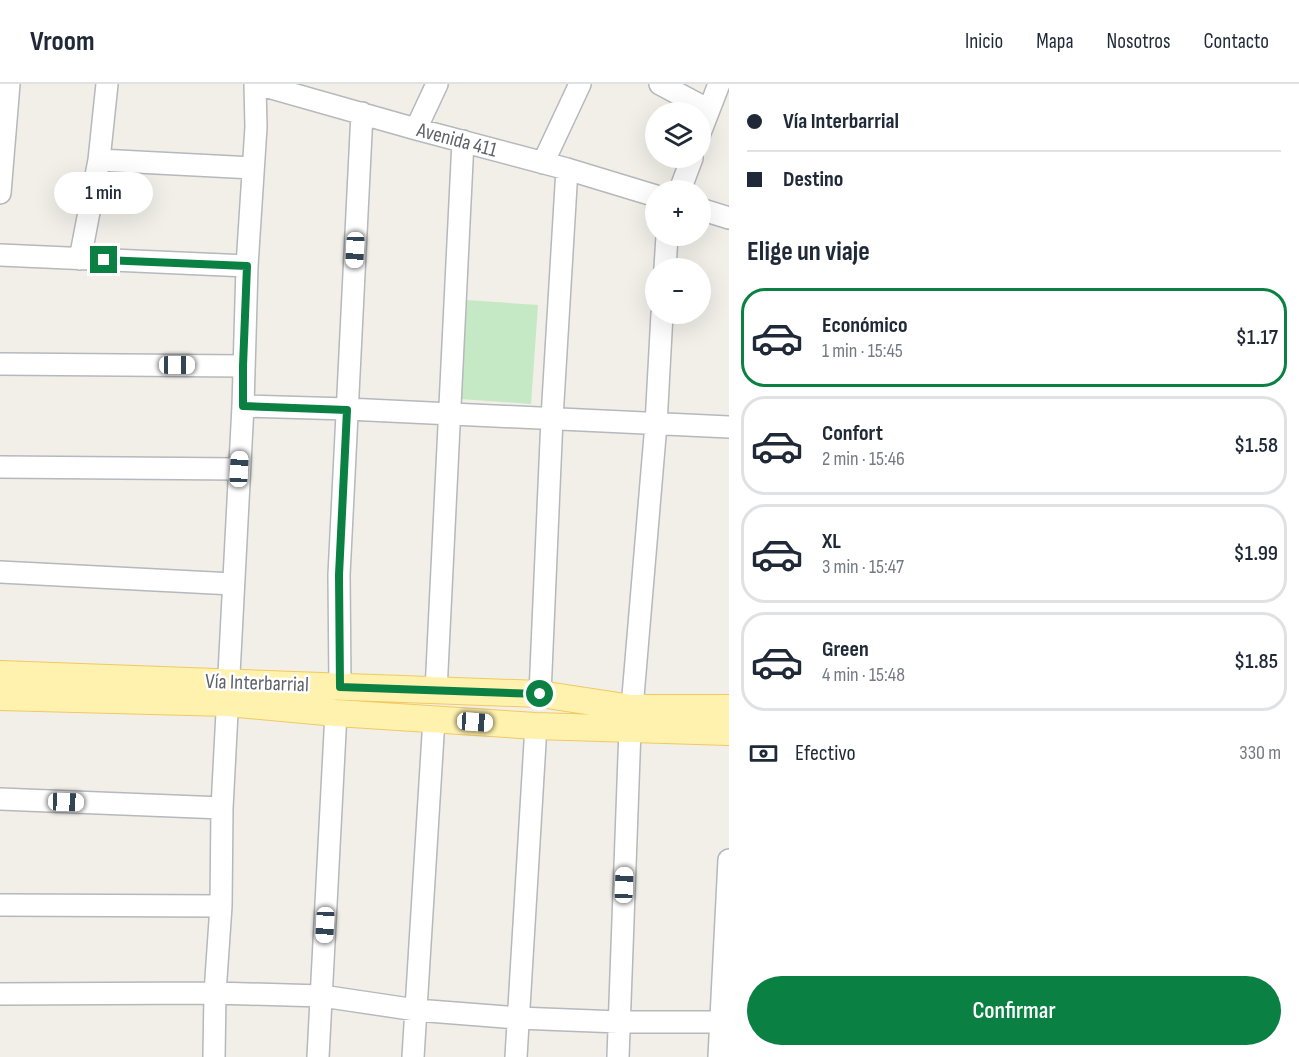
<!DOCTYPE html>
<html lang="es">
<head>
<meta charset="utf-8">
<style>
  body { margin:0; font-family:"Sofia Sans Condensed",sans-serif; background:#f2f2f3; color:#1f2937; height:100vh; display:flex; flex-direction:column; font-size:22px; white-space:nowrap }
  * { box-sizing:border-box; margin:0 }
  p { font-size:20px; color:#747a83 }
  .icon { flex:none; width:33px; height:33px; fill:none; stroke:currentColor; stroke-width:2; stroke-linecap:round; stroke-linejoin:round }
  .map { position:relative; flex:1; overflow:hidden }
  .panel { display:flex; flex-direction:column; background:#fff; width:570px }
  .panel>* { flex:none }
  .top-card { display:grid; align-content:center; height:132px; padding:0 18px; background:#fff }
  .controls { position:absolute; left:645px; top:18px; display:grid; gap:12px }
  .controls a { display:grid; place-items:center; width:66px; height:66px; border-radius:50%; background:#fff; box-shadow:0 6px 24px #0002; font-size:30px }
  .end { position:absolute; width:27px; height:27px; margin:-14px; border:8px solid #0b8043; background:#fff; box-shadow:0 0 0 3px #fff }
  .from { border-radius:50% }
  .bubble { position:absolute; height:42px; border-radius:21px; background:#fff; box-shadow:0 6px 24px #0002; font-size:20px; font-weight:600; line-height:42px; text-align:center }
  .car { position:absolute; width:18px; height:36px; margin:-18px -9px; border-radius:8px; box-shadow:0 0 4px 2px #0007; background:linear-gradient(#fff 24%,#345 0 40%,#fff 0 76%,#345 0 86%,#fff 0) }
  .top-card b { display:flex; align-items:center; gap:21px; height:57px; font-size:22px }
  .top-card b+b { border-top:2px solid #e0e1e3 }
  .top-card i { width:15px; height:15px; background:#1f2937 }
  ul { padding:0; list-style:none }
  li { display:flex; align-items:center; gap:18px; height:99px; margin:0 12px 9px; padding:0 6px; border:3px solid #e0e1e3; border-radius:24px }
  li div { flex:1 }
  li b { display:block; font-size:22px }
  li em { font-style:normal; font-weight:600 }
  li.on { border-color:#0b8043 }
  li>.icon { width:54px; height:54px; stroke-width:1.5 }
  h2 { padding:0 18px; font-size:27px; line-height:72px }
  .pay { display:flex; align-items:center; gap:15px; height:66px; padding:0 18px; font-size:22px }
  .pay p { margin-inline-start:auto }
  .primary-button { display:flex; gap:12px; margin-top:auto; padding:12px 18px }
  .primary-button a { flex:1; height:69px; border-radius:36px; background:#0b8043; color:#fff; font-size:24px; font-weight:600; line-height:69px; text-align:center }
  header { display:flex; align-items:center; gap:36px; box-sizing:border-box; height:84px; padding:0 30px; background:#fff; border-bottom:2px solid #e0e1e3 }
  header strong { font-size:28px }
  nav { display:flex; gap:33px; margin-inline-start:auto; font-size:21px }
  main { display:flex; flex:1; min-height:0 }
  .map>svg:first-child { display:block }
</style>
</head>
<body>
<header>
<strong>Vroom</strong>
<nav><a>Inicio</a><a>Mapa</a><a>Nosotros</a><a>Contacto</a></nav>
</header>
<main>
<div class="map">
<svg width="729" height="973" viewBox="0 0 729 973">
  <rect width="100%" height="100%" fill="#f1efe8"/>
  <path fill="#c5e8c5" d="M467 216 538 221 531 320 461 315Z"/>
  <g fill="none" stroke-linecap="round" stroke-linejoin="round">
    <defs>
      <path id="minor" d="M257 0 416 45 567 85 656 112
        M660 0 709 26
        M416 45 437 0
        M700 49 719 0
        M99 76 253 84
        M543 79 580 0
        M680 106 692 74
        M0 109 9 0
        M700 125 729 134
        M0 171 247 182
        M80 175 99 76 107 0
        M665 184 667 152
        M0 280 243 282
        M243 322 347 325 729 343
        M0 383 239 385
        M0 488 233 500
        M340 603 339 491 362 29
        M436 607 463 57
        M540 610 552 334 567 85
        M632 624 656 340 662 230
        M0 715 222 724
        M0 821 221 822
        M0 910 215 909 322 912 416 926 518 934 619 938H729
        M214 973 215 909 221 822 222 724 243 322 247 182 256 43 255 0
        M318 973 336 629
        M413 973 434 635
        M516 973 536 642
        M618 973 630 645
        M719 973 729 776"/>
      <path id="major" d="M0 590 540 610 632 624H729
        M0 613 227 619 336 629 536 642 729 648"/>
    </defs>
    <use href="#minor" stroke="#b5b8bc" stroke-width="24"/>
    <use href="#major" stroke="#f2c960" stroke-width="28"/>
    <use href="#minor" stroke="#fff" stroke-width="21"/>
    <use href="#major" stroke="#fff2af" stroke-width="26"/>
  </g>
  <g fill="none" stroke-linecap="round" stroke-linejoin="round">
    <path stroke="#0b8043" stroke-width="8" d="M104 176 247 182 243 282V322L347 326 339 491 340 603 540 610"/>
  </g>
  <g text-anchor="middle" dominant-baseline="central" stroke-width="5" stroke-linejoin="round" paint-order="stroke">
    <g font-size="21" fill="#5f6368" stroke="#fff">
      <text transform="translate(457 56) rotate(15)">Avenida 411</text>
      <text transform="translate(257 599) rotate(2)">Vía Interbarrial</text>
    </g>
  </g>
</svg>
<div class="controls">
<a><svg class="icon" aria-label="layers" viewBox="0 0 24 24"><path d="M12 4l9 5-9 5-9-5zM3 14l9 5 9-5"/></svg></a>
<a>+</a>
<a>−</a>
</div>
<i class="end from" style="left:540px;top:610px"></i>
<i class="end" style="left:104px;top:176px"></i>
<div class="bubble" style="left:54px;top:88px;width:99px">1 min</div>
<i class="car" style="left:355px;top:166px;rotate:183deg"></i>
<i class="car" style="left:177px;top:281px;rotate:90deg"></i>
<i class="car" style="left:239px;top:385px;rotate:3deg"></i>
<i class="car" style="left:475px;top:638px;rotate:94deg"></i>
<i class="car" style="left:66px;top:718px;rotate:92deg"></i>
<i class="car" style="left:624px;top:801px;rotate:2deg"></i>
<i class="car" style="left:325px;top:841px;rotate:183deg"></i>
</div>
<section class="panel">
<div class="top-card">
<b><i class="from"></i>Vía Interbarrial</b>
<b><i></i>Destino</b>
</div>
<h2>Elige un viaje</h2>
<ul>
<li class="on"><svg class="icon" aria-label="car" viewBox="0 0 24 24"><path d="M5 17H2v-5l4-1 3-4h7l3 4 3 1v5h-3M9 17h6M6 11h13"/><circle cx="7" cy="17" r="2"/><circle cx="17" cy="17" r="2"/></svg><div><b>Económico</b><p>1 min · 15:45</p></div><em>$1.17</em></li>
<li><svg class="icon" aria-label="car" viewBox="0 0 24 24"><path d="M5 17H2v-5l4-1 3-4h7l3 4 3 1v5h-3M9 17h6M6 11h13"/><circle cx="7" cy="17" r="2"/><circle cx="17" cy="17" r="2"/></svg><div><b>Confort</b><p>2 min · 15:46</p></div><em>$1.58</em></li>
<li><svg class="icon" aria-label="car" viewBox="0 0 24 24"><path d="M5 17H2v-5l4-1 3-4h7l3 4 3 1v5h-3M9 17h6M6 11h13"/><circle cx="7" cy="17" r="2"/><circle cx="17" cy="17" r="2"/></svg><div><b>XL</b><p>3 min · 15:47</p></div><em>$1.99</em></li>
<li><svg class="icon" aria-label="car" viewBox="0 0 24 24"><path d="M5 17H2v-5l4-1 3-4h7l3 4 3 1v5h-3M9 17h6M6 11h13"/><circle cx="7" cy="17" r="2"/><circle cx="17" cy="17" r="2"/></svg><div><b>Green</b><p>4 min · 15:48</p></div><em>$1.85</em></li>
</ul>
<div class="pay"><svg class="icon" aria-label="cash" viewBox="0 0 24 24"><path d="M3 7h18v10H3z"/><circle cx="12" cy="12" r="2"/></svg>Efectivo<p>330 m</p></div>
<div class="primary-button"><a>Confirmar</a></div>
</section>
</main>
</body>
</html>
